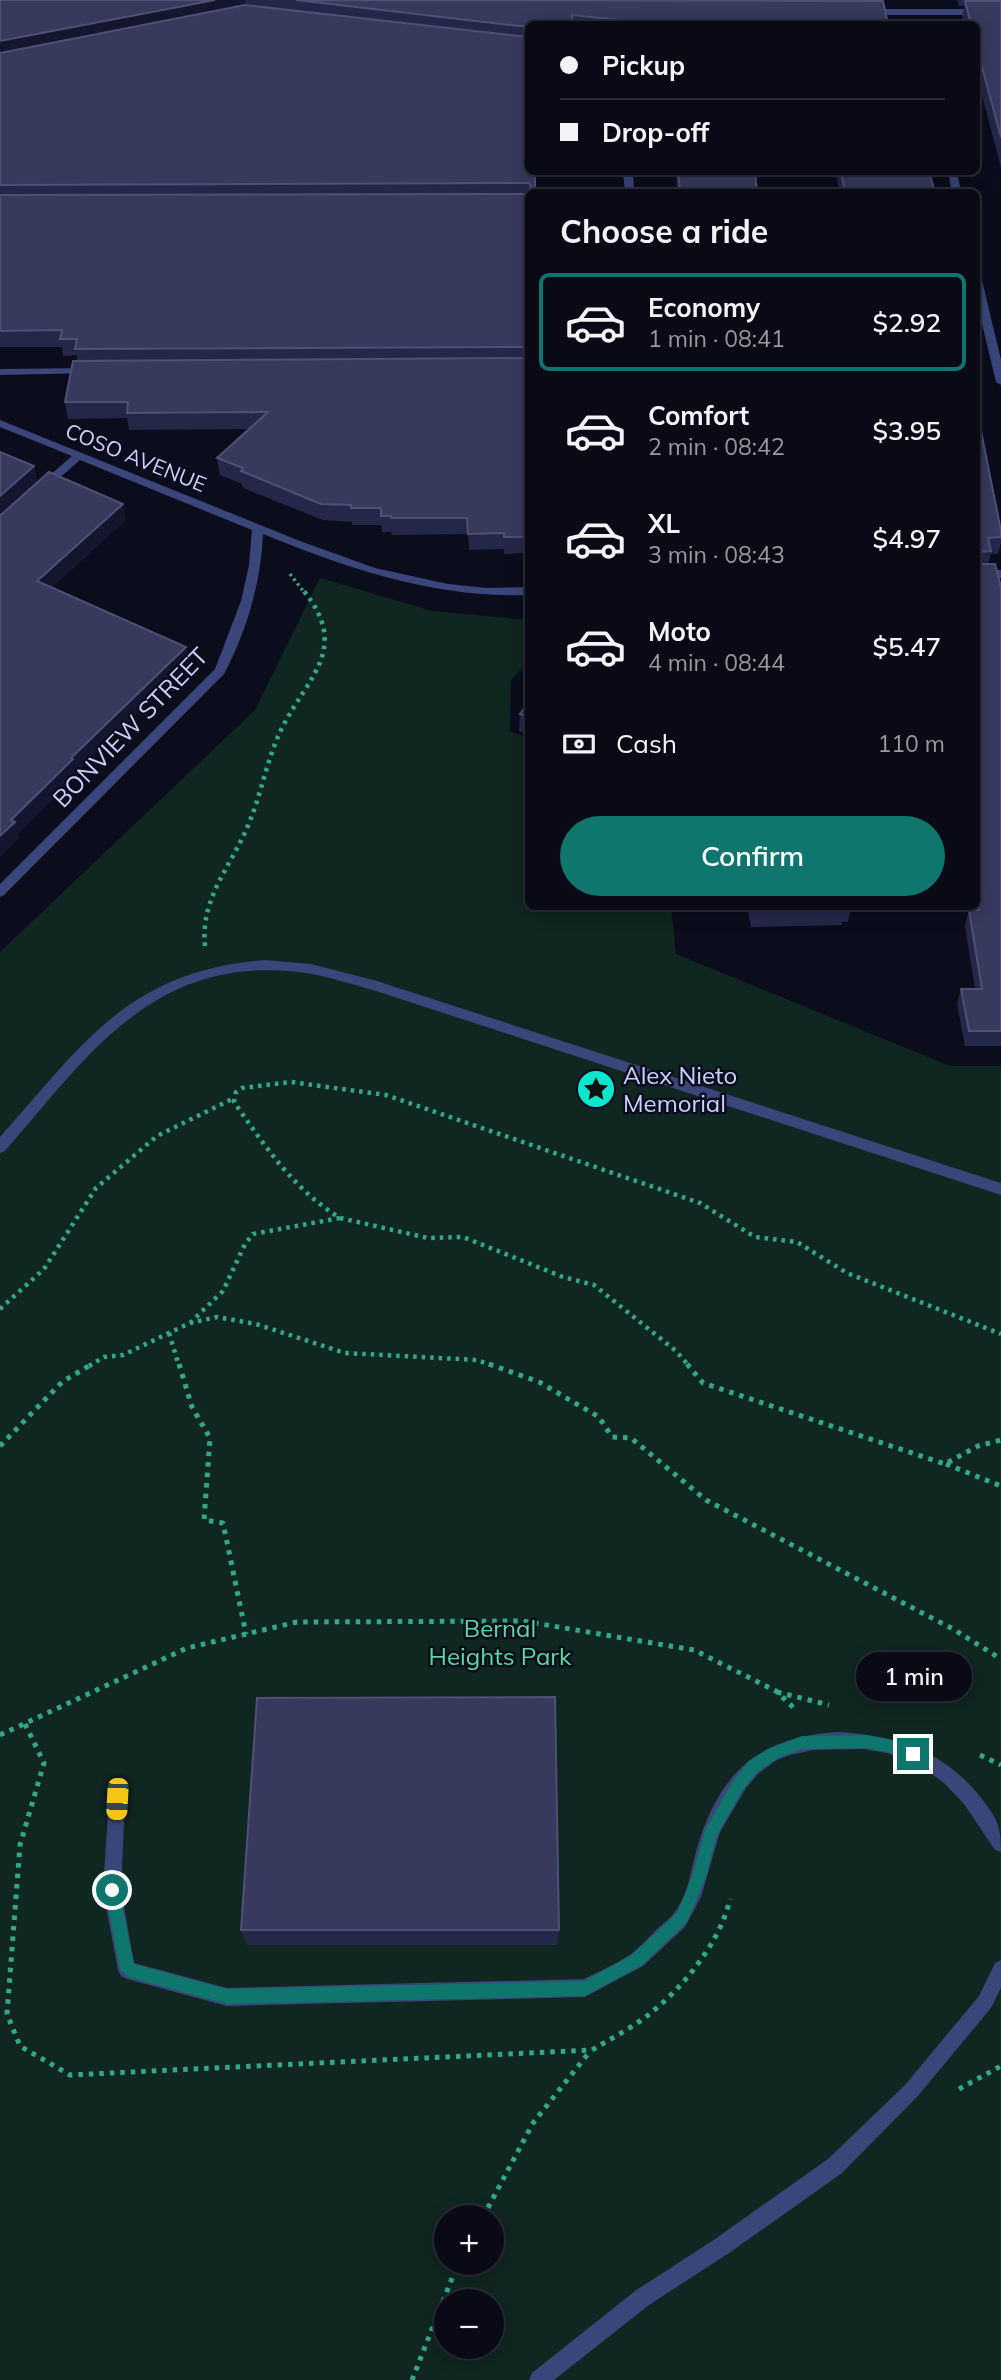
<!DOCTYPE html>
<html lang="en">
<head>
<meta charset="utf-8">
<style>
  body { margin:0; font-family:Mulish,sans-serif; background:#12131e; color:#f1f3f6; height:100vh; display:flex; flex-direction:column; font-size:26px; white-space:nowrap }
  * { box-sizing:border-box; margin:0 }
  p { font-size:23px; color:#999aa0 }
  .icon { flex:none; width:38px; height:38px; fill:none; stroke:currentColor; stroke-width:2; stroke-linecap:round; stroke-linejoin:round }
  .map { position:relative; flex:1; overflow:hidden }
  .panel { position:absolute; left:525px; top:189px; width:455px; height:721px; display:flex; flex-direction:column; background:#090a15; border-radius:10px; box-shadow:0 4px 18px #0003,0 0 0 2px #292b34 }
  .panel>* { flex:none }
  .banner { position:absolute; left:525px; top:21px; width:455px; height:154px; border-radius:10px; box-shadow:0 4px 18px #0003,0 0 0 2px #292b34; display:grid; align-content:center; height:154px; padding:0 35px; background:#090a15 }
  .controls { position:absolute; left:434px; top:2205px; display:grid; gap:14px }
  .controls a { display:grid; place-items:center; width:70px; height:70px; border-radius:50%; background:#090a15; box-shadow:0 4px 18px #0003,0 0 0 2px #292b34; font-size:35px }
  .end { position:absolute; width:32px; height:32px; margin:-16px; border:9px solid #0f766e; background:#fff; box-shadow:0 0 0 4px #fff }
  .from { border-radius:50% }
  .bubble { position:absolute; height:49px; border-radius:24px; background:#090a15; box-shadow:0 4px 18px #0003,0 0 0 2px #292b34; font-size:23px; font-weight:600; line-height:49px; text-align:center }
  .car { position:absolute; width:21px; height:42px; margin:-21px -10px; border-radius:9px; box-shadow:0 0 5px 2px #0007; background:linear-gradient(#f5c518 24%,#345 0 40%,#f5c518 0 76%,#345 0 86%,#f5c518 0) }
  .banner b { display:flex; align-items:center; gap:24px; height:66px; font-size:26px }
  .banner b+b { border-top:2px solid #292b34 }
  .banner i { width:18px; height:18px; background:#f1f3f6 }
  ul { padding:0; list-style:none }
  li { display:flex; align-items:center; gap:21px; height:98px; margin:0 14px 10px; padding:0 21px; border:4px solid transparent; border-radius:10px }
  li div { flex:1 }
  li b { display:block; font-size:26px }
  li em { font-style:normal; font-weight:600 }
  li.active { border-color:#0f766e }
  li>.icon { width:63px; height:63px; stroke-width:1.5 }
  h2 { padding:0 35px; font-size:32px; line-height:84px }
  .pay { display:flex; align-items:center; gap:18px; height:77px; padding:0 35px; font-size:26px }
  .pay p { margin-inline-start:auto }
  .primary-button { display:flex; gap:14px; margin-top:auto; padding:14px 35px }
  .primary-button a { flex:1; height:80px; border-radius:42px; background:#0f766e; color:#fff; font-size:28px; font-weight:600; line-height:80px; text-align:center }
  .map>svg:first-child { display:block }
</style>
</head>
<body>
<div class="map">
<svg width="1001" height="2380" viewBox="0 0 1001 2380">
  <rect width="100%" height="100%" fill="#0c0d1c"/>
  <path fill="#102620" fill-rule="evenodd" d="M320 578 432 611 528 620V662L511 680 510 731 528 738V906L671 907 676 954 950 1066H1001V2380H0V952L255 710ZM446 2217H492V2263H446ZM446 2301H492V2347H446Z"/>
  <g fill="none" stroke-linecap="round" stroke-linejoin="round">
    <path stroke="#33a888" stroke-width="3.5" stroke-dasharray="2.5 3.5" stroke-linecap="butt" d="M290 574 304 592"/>
    <path stroke="#33a888" stroke-width="4.5" stroke-dasharray="3.5 5" stroke-linecap="butt" d="M205 946C200 897 232 866 249 823 262 792 267 758 282 728 308 676 351 649 303 590
      M340 1218 428 1238 463 1237 563 1277 594 1285 676 1351 689 1366
      M0 1309 44 1269 96 1188 157 1136 234 1098
      M190 1323 223 1291 245 1244 253 1234 340 1218C293 1189 265 1146 234 1102L236 1092 242 1088 291 1082 386 1095 700 1203 755 1237 797 1242 847 1273 1001 1334
      M169 1333 179 1366
      M89 1366 104 1357 123 1355 190 1323 217 1317 256 1324 345 1353 477 1360 494 1366"/>
    <path stroke="#33a888" stroke-width="5" stroke-dasharray="4.5 6" stroke-linecap="butt" d="M179 1364 192 1407 210 1438 204 1520 223 1523 246 1634
      M489 1364 539 1382 599 1417 612 1437 631 1438 706 1500 953 1629 1001 1659
      M687 1364 703 1383 945 1464 978 1446 1001 1440
      M0 1446 62 1382 92 1364
      M946 1464 1001 1486
      M777 1692 829 1705
      M25 1724 44 1763 20 1845 7 2014 20 2046 70 2075 592 2050C610 2039 630 2029 647 2016 682 1989 720 1943 730 1899
      M0 1735 187 1648 297 1622 523 1621 694 1650 776 1691 797 1711
      M980 1755 1001 1765
      M959 2089 1001 2066
      M483 2217 533 2123 591 2050
      M412 2380 458 2263"/>
    <path fill="#3a4579" fill-rule="evenodd" d="M838 1732C893 1735 942 1750 978 1794 996 1817 1001 1823 1001 1852L995 1850 964 1804 944 1783 922 1767 887 1753 863 1749 813 1750 790 1755 775 1761 758 1774 746 1788 720 1832 701 1897 685 1927 643 1966 585 1997 227 2006 127 1979 121 1976 118 1970 103 1890 109 1799 111 1793 117 1791 123 1793 125 1799 121 1890 134 1963 227 1988 584 1979C599 1971 617 1964 631 1954 641 1946 649 1937 658 1928 665 1922 672 1917 677 1909 689 1891 691 1869 697 1848 720 1772 758 1737 838 1732Z
      M1001 1960V1988L991 2008 917 2097 842 2173 729 2253 649 2305 554 2380H529L532 2373 635 2291 715 2239 828 2159 905 2085 979 1996 995 1963Z"/>
    <path fill="#3a4579" fill-rule="evenodd" d="M265 960 311 964 377 981 1001 1183V1195L376 991C348 983 318 973 288 971 150 960 85 1059 5 1151L0 1153V1137C83 1044 128 971 265 960Z"/>
    <path fill="#3a4579" fill-rule="evenodd" d="M1001 9V15H867L863 12 867 9Z
      M623 172H633L634 192H625Z
      M948 172H957L961 192H952Z
      M976 273 981 276 1001 360V385L996 382 976 299Z
      M90 368 94 369V373L0 375V369Z
      M0 420 300 541 375 568 448 584 487 588 528 587V595C434 598 349 569 263 534 261 582 247 631 224 674L4 895 0 897V884L215 669 241 601 249 565 252 530 80 460 48 488H40V484L72 456 0 427Z
      M976 570H1001V578H976Z"/>
  </g>
  <path fill="#252749" d="M0 0H879L888 24H528V172H535L528 192V553L504 554V549L469 550 468 534 392 535 391 532H382L381 525H352V522L323 520 243 488 242 484 220 475 217 458 249 429 129 430 127 418 68 419 65 402 77 361V355L63 356 62 347H0Z
    M957 0H1001V167L976 73V24H964L962 17 964 6H959Z
    M676 172H755L757 192H677Z
    M835 172H929L935 192H840Z
    M976 406 1001 531V543L998 554H991L988 564 1001 587V1046H965L957 1004 961 989H975L965 926 969 910H971V906H976Z
    M528 703V734L519 731 520 714Z
    M747 906H851L848 922H842V925L751 927Z
    M241 1930H559L557 1945H247Z"/>
  <path fill="#14152f" d="M215 0H245L247 10 0 58V41Z
    M34 466 38 483 0 516V496Z
    M123 504 126 520 41 598 37 581Z
    M186 647 189 664 76 773 77 775 18 834 19 838 0 857V836L11 820 71 758Z"/>
  <path fill="#37395d" stroke="#4e5076" stroke-width="2" d="M0 0H215L0 41Z
    M296 0 883 1 888 24H656L572 15V24H528V27Z
    M965 1H1001V137L976 45V24H971Z
    M245 5 528 37V172H535V192H529L531 185 528 183 0 185V53Z
    M678 172H755L757 192H680Z
    M841 172H929L935 192H845Z
    M528 193V347L75 349 77 339H60L62 330 0 331V195L528 194Z
    M528 357V537H504V533L468 534 467 518H391V516H381V508H351V505L321 504 241 471 243 468 217 458 268 412 127 413 128 402H65L73 361 528 358Z
    M976 406 1001 531V537L988 538 991 551 978 552 977 562 980 564H995L1001 587V1031H969L961 989H982L969 910H979L976 899Z
    M0 452 34 466 0 496Z
    M49 472 123 504 37 581 186 647 71 758 73 759 11 820 15 822 0 836V515L2 514Z
    M528 703V717L520 714Z
    M752 906H844L845 909 753 911Z
    M555 1697 559 1930H241L257 1698Z"/>
  <path fill="#0f766e" d="M866 1735 897 1741 917 1750 919 1754 913 1761 897 1754 866 1748 802 1749 778 1758 757 1772 742 1791 716 1837 706 1877 687 1922 642 1965 585 1996 227 2004 128 1977 120 1970 105 1890 112 1883 119 1890 134 1964 227 1989 584 1981 632 1955 677 1913 692 1877 705 1830 733 1781 748 1762 768 1749 802 1736Z"/>
  <defs>
    <symbol id="sight-disc" viewBox="-11 -11 22 22"><circle r="9.5" fill="#0be7ce" stroke="#0c0d1c"/><path d="M0-6L1.8-2.2L6-1.7L2.9 1.2L3.7 5.4L0 3.3L-3.7 5.4L-2.9 1.2L-6-1.7L-1.8-2.2Z" fill="#111"/></symbol>
  </defs>
  <g fill-rule="evenodd">
    <use href="#sight-disc" x="574" y="1067" width="44" height="44"/>
  </g>
  <g text-anchor="middle" dominant-baseline="central" stroke-width="5" stroke-linejoin="round" paint-order="stroke">
    <g font-size="21" fill="#cacffc" stroke="#0c0d1c">
      <text transform="translate(136 457) rotate(22)">COSO AVENUE</text>
    </g>
    <g font-size="24" fill="#cacffc" stroke="#0c0d1c">
      <text transform="translate(130 727) rotate(-46)">BONVIEW STREET</text>
    </g>
    <g font-size="24" fill="#cacffc" stroke="#0c0d1c" text-anchor="start">
      <text x="623" y="1075">Alex Nieto<tspan x="623" dy="28">Memorial</tspan></text>
    </g>
    <g font-size="24" fill="#5bd89e" stroke="#0c0d1c">
      <text x="500" y="1628">Bernal<tspan x="500" dy="28">Heights Park</tspan></text>
    </g>
  </g>
</svg>
<div class="controls">
<a>+</a>
<a>−</a>
</div>
<i class="end from" style="left:112px;top:1890px"></i>
<i class="end" style="left:913px;top:1754px"></i>
<div class="bubble" style="left:856px;top:1652px;width:116px">1 min</div>
<i class="car" style="left:117px;top:1799px;rotate:183deg"></i>
<div class="banner">
<b><i class="from"></i>Pickup</b>
<b><i></i>Drop-off</b>
</div>
<section class="panel">
<h2>Choose a ride</h2>
<ul>
<li class="active"><svg class="icon" aria-label="car" viewBox="0 0 24 24"><path d="M5 17H2v-5l4-1 3-4h7l3 4 3 1v5h-3M9 17h6M6 11h13"/><circle cx="7" cy="17" r="2"/><circle cx="17" cy="17" r="2"/></svg><div><b>Economy</b><p>1 min · 08:41</p></div><em>$2.92</em></li>
<li><svg class="icon" aria-label="car" viewBox="0 0 24 24"><path d="M5 17H2v-5l4-1 3-4h7l3 4 3 1v5h-3M9 17h6M6 11h13"/><circle cx="7" cy="17" r="2"/><circle cx="17" cy="17" r="2"/></svg><div><b>Comfort</b><p>2 min · 08:42</p></div><em>$3.95</em></li>
<li><svg class="icon" aria-label="car" viewBox="0 0 24 24"><path d="M5 17H2v-5l4-1 3-4h7l3 4 3 1v5h-3M9 17h6M6 11h13"/><circle cx="7" cy="17" r="2"/><circle cx="17" cy="17" r="2"/></svg><div><b>XL</b><p>3 min · 08:43</p></div><em>$4.97</em></li>
<li><svg class="icon" aria-label="car" viewBox="0 0 24 24"><path d="M5 17H2v-5l4-1 3-4h7l3 4 3 1v5h-3M9 17h6M6 11h13"/><circle cx="7" cy="17" r="2"/><circle cx="17" cy="17" r="2"/></svg><div><b>Moto</b><p>4 min · 08:44</p></div><em>$5.47</em></li>
</ul>
<div class="pay"><svg class="icon" aria-label="cash" viewBox="0 0 24 24"><path d="M3 7h18v10H3z"/><circle cx="12" cy="12" r="2"/></svg>Cash<p>110 m</p></div>
<div class="primary-button"><a>Confirm</a></div>
</section>
</div>
</body>
</html>
